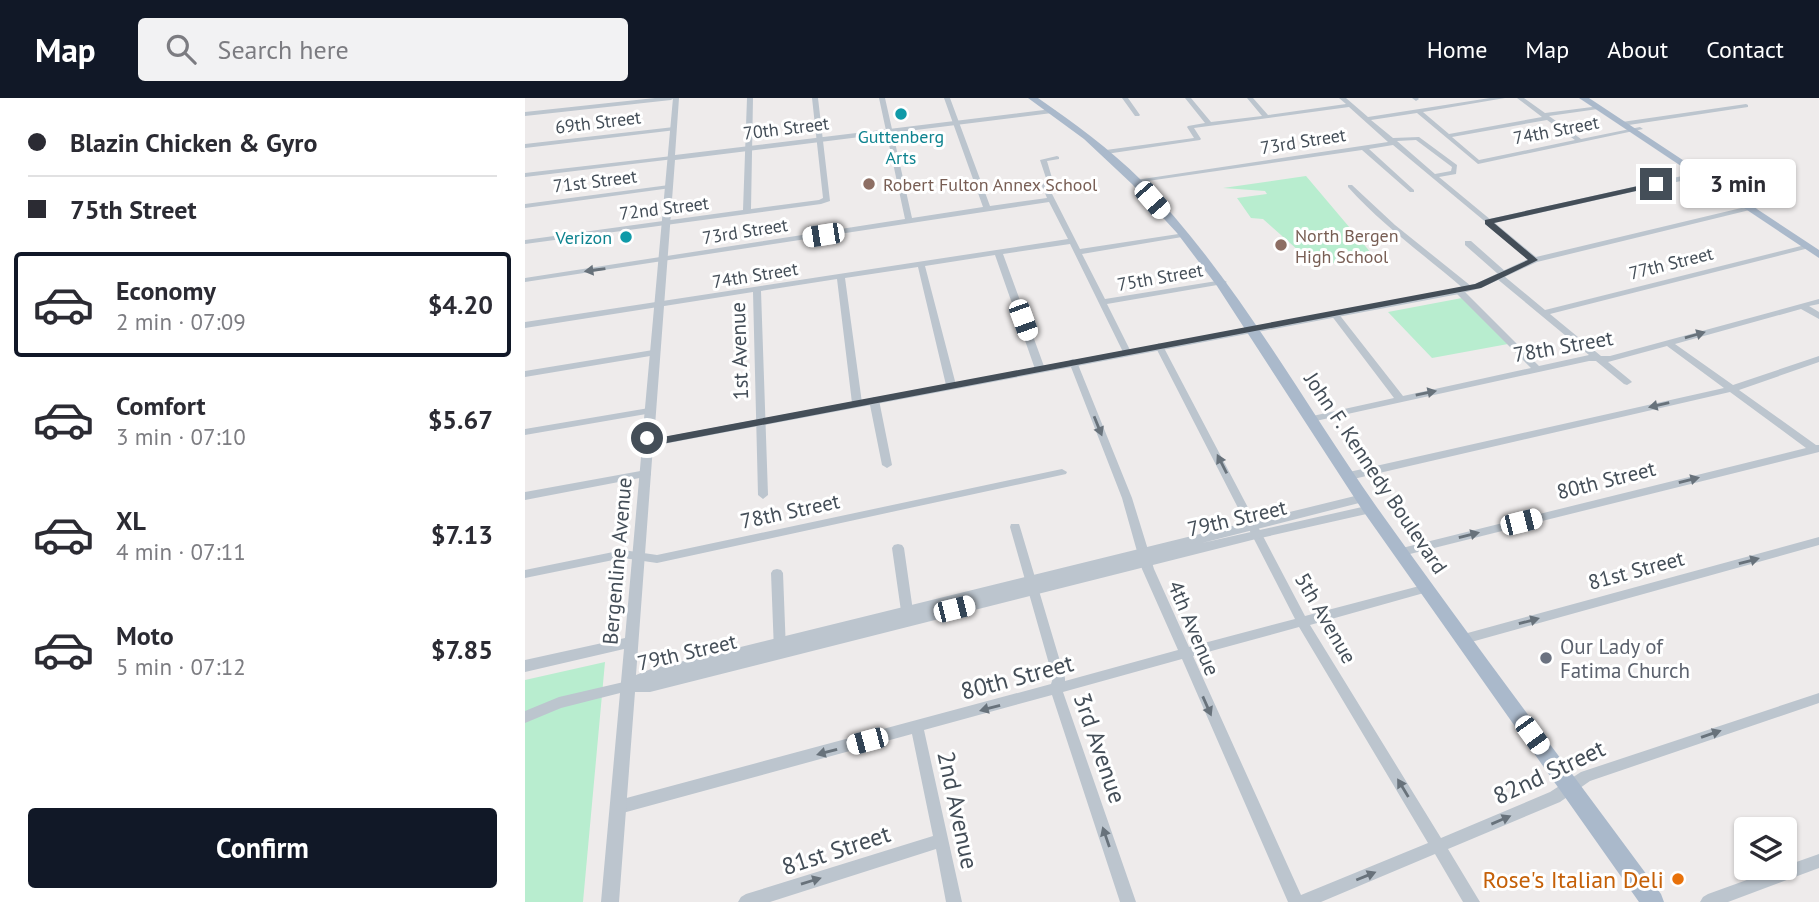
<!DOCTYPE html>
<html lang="en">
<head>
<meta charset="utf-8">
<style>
  body { margin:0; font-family:"PT Sans",sans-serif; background:#f2f2f3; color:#2b2b33; height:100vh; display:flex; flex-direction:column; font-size:26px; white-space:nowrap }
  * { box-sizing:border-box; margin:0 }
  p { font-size:23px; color:#7c7c81 }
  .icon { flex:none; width:38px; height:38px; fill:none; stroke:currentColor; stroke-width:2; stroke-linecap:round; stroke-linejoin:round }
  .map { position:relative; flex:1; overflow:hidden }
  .drawer { display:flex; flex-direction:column; background:#fff; width:525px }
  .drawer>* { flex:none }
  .hud { display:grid; align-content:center; height:154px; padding:0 28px; background:#fff }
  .controls { position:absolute; left:1209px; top:719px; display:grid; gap:14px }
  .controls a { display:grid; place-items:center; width:63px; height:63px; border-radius:7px; background:#fff; box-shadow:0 2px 5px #0004; font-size:35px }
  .end { position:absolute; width:32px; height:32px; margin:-16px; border:9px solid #444e58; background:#fff; box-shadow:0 0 0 4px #fff }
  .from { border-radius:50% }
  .bubble { position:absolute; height:49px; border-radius:7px; background:#fff; box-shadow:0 2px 5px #0004; font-size:23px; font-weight:600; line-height:49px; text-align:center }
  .car { position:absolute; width:21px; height:42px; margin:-21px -10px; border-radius:9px; box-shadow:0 0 5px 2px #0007; background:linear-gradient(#fff 24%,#345 0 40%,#fff 0 76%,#345 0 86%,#fff 0) }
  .hud b { display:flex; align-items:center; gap:24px; height:66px; font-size:26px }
  .hud b+b { border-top:2px solid #e1e1e2 }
  .hud i { width:18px; height:18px; background:#2b2b33 }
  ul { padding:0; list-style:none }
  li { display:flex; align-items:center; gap:21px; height:105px; margin:0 14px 10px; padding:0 14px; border:4px solid transparent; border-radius:7px }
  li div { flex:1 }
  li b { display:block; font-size:26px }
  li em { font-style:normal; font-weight:600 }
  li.on { border-color:#111827 }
  li>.icon { width:63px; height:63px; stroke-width:1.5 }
  .primary-button { display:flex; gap:14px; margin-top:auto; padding:14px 28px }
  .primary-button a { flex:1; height:80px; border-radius:7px; background:#111827; color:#fff; font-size:28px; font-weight:600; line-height:80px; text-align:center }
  header { display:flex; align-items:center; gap:42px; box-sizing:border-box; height:98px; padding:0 35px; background:#111827; color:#fff }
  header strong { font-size:33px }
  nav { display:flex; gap:38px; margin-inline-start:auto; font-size:24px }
  .search { width:490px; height:63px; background:#f2f2f3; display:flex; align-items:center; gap:18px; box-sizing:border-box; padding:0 24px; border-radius:7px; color:#7c7c81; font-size:26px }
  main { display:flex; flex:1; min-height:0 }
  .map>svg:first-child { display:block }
</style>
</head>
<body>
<header>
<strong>Map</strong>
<div class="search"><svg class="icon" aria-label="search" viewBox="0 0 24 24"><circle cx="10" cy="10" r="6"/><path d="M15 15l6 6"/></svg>Search here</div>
<nav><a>Home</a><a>Map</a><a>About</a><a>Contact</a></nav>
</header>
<main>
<section class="drawer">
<div class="hud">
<b><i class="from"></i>Blazin Chicken &amp; Gyro</b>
<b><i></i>75th Street</b>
</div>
<ul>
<li class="on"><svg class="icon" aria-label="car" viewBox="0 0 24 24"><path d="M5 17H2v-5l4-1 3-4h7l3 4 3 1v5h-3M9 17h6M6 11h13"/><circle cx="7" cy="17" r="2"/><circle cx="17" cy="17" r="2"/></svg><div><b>Economy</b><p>2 min · 07:09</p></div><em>$4.20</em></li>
<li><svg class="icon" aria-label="car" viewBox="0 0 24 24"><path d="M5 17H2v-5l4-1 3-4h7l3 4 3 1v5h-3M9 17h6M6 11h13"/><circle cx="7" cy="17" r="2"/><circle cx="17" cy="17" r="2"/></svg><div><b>Comfort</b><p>3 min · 07:10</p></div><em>$5.67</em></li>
<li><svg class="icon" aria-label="car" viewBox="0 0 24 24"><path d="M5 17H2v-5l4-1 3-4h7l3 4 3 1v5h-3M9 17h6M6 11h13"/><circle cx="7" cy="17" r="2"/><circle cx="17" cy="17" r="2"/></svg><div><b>XL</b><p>4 min · 07:11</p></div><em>$7.13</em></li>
<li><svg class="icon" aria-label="car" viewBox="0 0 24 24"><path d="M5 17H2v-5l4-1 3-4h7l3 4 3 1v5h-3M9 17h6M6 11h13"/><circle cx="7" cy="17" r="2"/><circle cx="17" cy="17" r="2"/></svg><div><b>Moto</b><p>5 min · 07:12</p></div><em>$7.85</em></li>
</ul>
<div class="primary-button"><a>Confirm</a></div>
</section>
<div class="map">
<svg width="1294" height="804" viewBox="0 0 1294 804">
  <rect width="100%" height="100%" fill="#eeebeb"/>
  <path fill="#b8edcf" d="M781 78 847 156 792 169 738 121 726 120 712 100 742 96 740 93 698 90Z
    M937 200 983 246 907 260 863 214Z
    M80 564 58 804H0V582Z"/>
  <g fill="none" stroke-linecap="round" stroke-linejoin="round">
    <path fill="#bcc5ce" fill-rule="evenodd" d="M130 0H149L146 2 0 18V14Z
      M222 0H228L226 111 294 102 298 100 287 0H293L305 103 296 106 0 146V142L218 112Z
      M354 0H360L387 120 458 109 419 0H425L465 108 522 100 517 88 521 80 515 62 532 58 534 59V61L522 63 527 80 523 88 555 151 660 135V139H657L557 156 580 201 698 182 702 184 698 186 582 206 606 254 602 257 598 254 545 146 478 156 520 271 515 274 510 271 470 157 400 168 431 287 426 290 421 287 393 169 320 180 337 305 332 308 327 305 312 181 236 193 243 397 238 401 233 397 228 194 0 230V224L543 141 524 104 0 184V180L380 121Z
      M597 0H603L615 17 614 18H610Z
      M660 0H666L686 24 737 18 722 0H728L743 17 821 6 814 0H821L843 19 965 0H980L898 14 924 36 1017 19 992 0H999L1020 15 1075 8 1076 9 1073 11 1024 18 1056 41 1115 29 1118 31 953 66 892 15 846 22 868 40 894 39 932 67 931 76 914 79 966 122 967 124 963 126 868 47 844 51 889 92V94H885L837 52 609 85V83L611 82 863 44 824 9 669 30 676 41 675 42 581 56 578 54 581 52 669 40 662 29 663 28 680 25ZM1022 22 1050 42 954 62 927 39ZM891 42 927 69 926 73 910 76 872 43Z
      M887 0H893L894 1 891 3Z
      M1221 6 1223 7V9L1097 28 1094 26 1097 24Z
      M149 29 151 30V32L0 50V46Z
      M147 58 149 59V61L0 79V75Z
      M144 87 147 89 146 90 0 110V106Z
      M823 87H827L870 127 946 188V192H940C901 158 858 128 823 89Z
      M940 143H946L981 174 982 176 979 178 1020 212 1284 146V150L1025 216 1076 258H1085L1294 201V206L1284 208 1294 214V221L1276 211 1150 246 1208 287 1294 258V264L1214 292 1291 347H1294V354L877 458 873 457 871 454 873 451 877 450 1281 350 1205 294 824 382 820 380 819 378 824 374 1199 290 1142 248 1083 264 1105 282 1107 284 1102 287 1099 286 1071 263H1064L786 324 783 323 781 321 783 319 869 300 806 217 810 214 813 215 878 298 1006 270 931 195 930 193 934 191H937L1014 268 1064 257 971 180 970 178 973 176 940 147Z
      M634 245 638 248 780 518 902 486 906 487 908 490 906 493 785 527 916 740 1025 694 1056 674 1294 595V605L1065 683 1035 704 923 751 955 804H938L910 756 796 804H763L657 561 538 594 611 804H595L527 597 399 632 437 804H421L411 751 245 804H213L216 799 221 796 408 738 387 636 94 716 89 714 87 709 89 704 94 702 526 586 528 580 485 429 486 426H494L495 429 540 580V583L653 552 617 471 597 400 544 264 545 262 548 261 552 264 607 400 629 471 664 549 770 521 630 248ZM774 529 903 745 776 797 668 558Z
      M128 252 132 255 131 257 0 279V273Z
      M349 299 354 302 367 367 362 370 357 367 344 302Z
      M124 310 127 311 129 313 127 315 0 337V331Z
      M537 371 542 374 541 376 132 465 98 460 0 480V472L98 452 132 457Z
      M121 372 125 374 126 376 125 378 0 402V394Z
      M1294 439V447L939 546 935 544 933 541 935 538 939 536Z
      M373 446 377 447 379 450 389 520 387 523 383 525 379 523 377 520 367 450 369 447Z
      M252 471 256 472 258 475 261 553 259 557 255 558 251 557 249 553 246 475 248 472Z
      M103 583 107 584 109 588 107 592 36 610 0 625V613L34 599Z
      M1294 756V770L1203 804H1175L1178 799 1183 796 1255 770H1260V768Z"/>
    <path fill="#bcc5ce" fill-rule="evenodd" d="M148 0H154L150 57 527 11 531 13 527 15 150 62 129 341 933 190 950 186 1003 161 960 126V122L1175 74 1179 76 1178 78 970 125 1011 159 1233 106 1237 109 1012 164 956 190 934 196 128 348 111 577 126 571 838 396 844 400 842 403 677 445 846 407 852 411 846 415 731 441 125 594H110L94 804H76L99 551 0 574V562L100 540 117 348 115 346 117 343Z"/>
    <path fill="#aab9cb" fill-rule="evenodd" d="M503 0H513C549 25 585 51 616 82 710 179 774 298 851 408 944 539 1041 667 1136 796L1139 804H1114L838 413 692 188 652 135 607 86 559 41Z
      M1054 0H1064L1294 152V160Z"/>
  </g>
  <defs><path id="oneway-solid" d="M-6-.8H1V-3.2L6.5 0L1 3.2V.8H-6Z" transform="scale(1.75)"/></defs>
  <g fill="#68727b">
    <use href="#oneway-solid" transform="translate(70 172) rotate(172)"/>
    <use href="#oneway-solid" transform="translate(1170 237) rotate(-16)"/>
    <use href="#oneway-solid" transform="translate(901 295) rotate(-12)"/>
    <use href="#oneway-solid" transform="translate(1134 307) rotate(167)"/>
    <use href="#oneway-solid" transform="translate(573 328) rotate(68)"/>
    <use href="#oneway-solid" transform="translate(697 366) rotate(-117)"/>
    <use href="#oneway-solid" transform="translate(1164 382) rotate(-14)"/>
    <use href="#oneway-solid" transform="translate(944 437) rotate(-14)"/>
    <use href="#oneway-solid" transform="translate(1224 463) rotate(-15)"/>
    <use href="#oneway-solid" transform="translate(1004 523) rotate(-15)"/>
    <use href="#oneway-solid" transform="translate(682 608) rotate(66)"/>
    <use href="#oneway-solid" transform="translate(465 610) rotate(165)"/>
    <use href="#oneway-solid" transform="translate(1186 636) rotate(-19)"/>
    <use href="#oneway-solid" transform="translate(302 654) rotate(165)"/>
    <use href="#oneway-solid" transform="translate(878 690) rotate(-121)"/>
    <use href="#oneway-solid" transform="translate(976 722) rotate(-23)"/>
    <use href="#oneway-solid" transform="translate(581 739) rotate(-109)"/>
    <use href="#oneway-solid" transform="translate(841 778) rotate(-22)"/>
    <use href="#oneway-solid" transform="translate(286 783) rotate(-17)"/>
  </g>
  <path fill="#444e58" d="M1131 84 1133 88 969 125 1013 162 956 190 121 349 116 346 118 337 122 336 127 341 950 186 1003 162 960 126V122Z"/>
  <g fill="#0f9aa8" stroke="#fff" stroke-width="2.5">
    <circle cx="376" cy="16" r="7"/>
    <circle cx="101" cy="139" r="7"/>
  </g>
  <g fill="#8d6e63" stroke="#fff" stroke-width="2.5">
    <circle cx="344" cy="86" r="7"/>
    <circle cx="756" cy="147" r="7"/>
  </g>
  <circle fill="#6b7280" stroke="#fff" stroke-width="2.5" cx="1021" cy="560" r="7"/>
  <circle fill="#e8710a" stroke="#fff" stroke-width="2.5" cx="1153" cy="781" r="7"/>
  <g text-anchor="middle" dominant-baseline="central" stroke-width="6" stroke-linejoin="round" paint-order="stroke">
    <g font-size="18" fill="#444e58" stroke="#fff">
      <text transform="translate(73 24) rotate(-7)">69th Street</text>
      <text transform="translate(261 30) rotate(-7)">70th Street</text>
      <text transform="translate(1031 32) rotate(-11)">74th Street</text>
      <text transform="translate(778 43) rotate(-9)">73rd Street</text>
      <text transform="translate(70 83) rotate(-7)">71st Street</text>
      <text transform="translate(139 110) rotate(-7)">72nd Street</text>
      <text transform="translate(220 133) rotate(-9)">73rd Street</text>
      <text transform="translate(1146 165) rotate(-14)">77th Street</text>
      <text transform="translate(230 177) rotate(-9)">74th Street</text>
      <text transform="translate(635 179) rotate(-10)">75th Street</text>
    </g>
    <g font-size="18" fill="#0d838f" stroke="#fff">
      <text x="376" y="38">Guttenberg<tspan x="376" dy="21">Arts</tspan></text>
      <text x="87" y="139" text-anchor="end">Verizon</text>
    </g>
    <g font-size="18" fill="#785e54" stroke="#fff" text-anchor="start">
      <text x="358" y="86">Robert Fulton Annex School</text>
      <text x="770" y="137">North Bergen<tspan x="770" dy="21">High School</tspan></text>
    </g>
    <g font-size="21" fill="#444e58" stroke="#fff">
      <text transform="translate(1038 248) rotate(-10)">78th Street</text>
      <text transform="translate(214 253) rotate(-92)">1st Avenue</text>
      <text transform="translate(851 375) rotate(56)">John F. Kennedy Boulevard</text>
      <text transform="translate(1081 382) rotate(-14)">80th Street</text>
      <text transform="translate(265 413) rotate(-12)">78th Street</text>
      <text transform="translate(712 420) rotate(-13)">79th Street</text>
      <text transform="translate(92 463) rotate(-85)">Bergenline Avenue</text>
      <text transform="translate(1111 472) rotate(-15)">81st Street</text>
      <text transform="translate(801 520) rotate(60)">5th Avenue</text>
      <text transform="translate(669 530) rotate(67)">4th Avenue</text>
      <text transform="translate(162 554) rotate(-13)">79th Street</text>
    </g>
    <g font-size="21" fill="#5b616d" stroke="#fff" text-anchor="start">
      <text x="1035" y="548">Our Lady of<tspan x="1035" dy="24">Fatima Church</tspan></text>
    </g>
    <g font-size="24" fill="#444e58" stroke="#fff">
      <text transform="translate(492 579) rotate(-15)">80th Street</text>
      <text transform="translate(575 650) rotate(71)">3rd Avenue</text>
      <text transform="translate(1024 674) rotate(-25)">82nd Street</text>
      <text transform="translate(433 712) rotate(78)">2nd Avenue</text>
      <text transform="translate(311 752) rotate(-18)">81st Street</text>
    </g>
    <g font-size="24" fill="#c56008" stroke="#fff" text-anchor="end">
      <text x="1139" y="781">Rose's Italian Deli</text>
    </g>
  </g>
</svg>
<div class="controls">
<a><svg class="icon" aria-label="layers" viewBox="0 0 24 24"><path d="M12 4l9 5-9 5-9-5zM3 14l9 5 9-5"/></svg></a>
</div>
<i class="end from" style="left:122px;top:340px"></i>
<i class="end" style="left:1131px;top:86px"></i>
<div class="bubble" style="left:1155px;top:61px;width:116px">3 min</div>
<i class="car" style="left:627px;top:102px;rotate:139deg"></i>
<i class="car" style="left:298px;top:137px;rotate:261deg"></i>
<i class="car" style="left:498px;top:222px;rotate:160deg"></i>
<i class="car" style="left:996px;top:424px;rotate:76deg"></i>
<i class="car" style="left:429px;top:511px;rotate:76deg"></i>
<i class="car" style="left:1007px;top:637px;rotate:144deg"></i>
<i class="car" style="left:342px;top:643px;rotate:255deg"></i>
</div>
</main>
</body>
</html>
